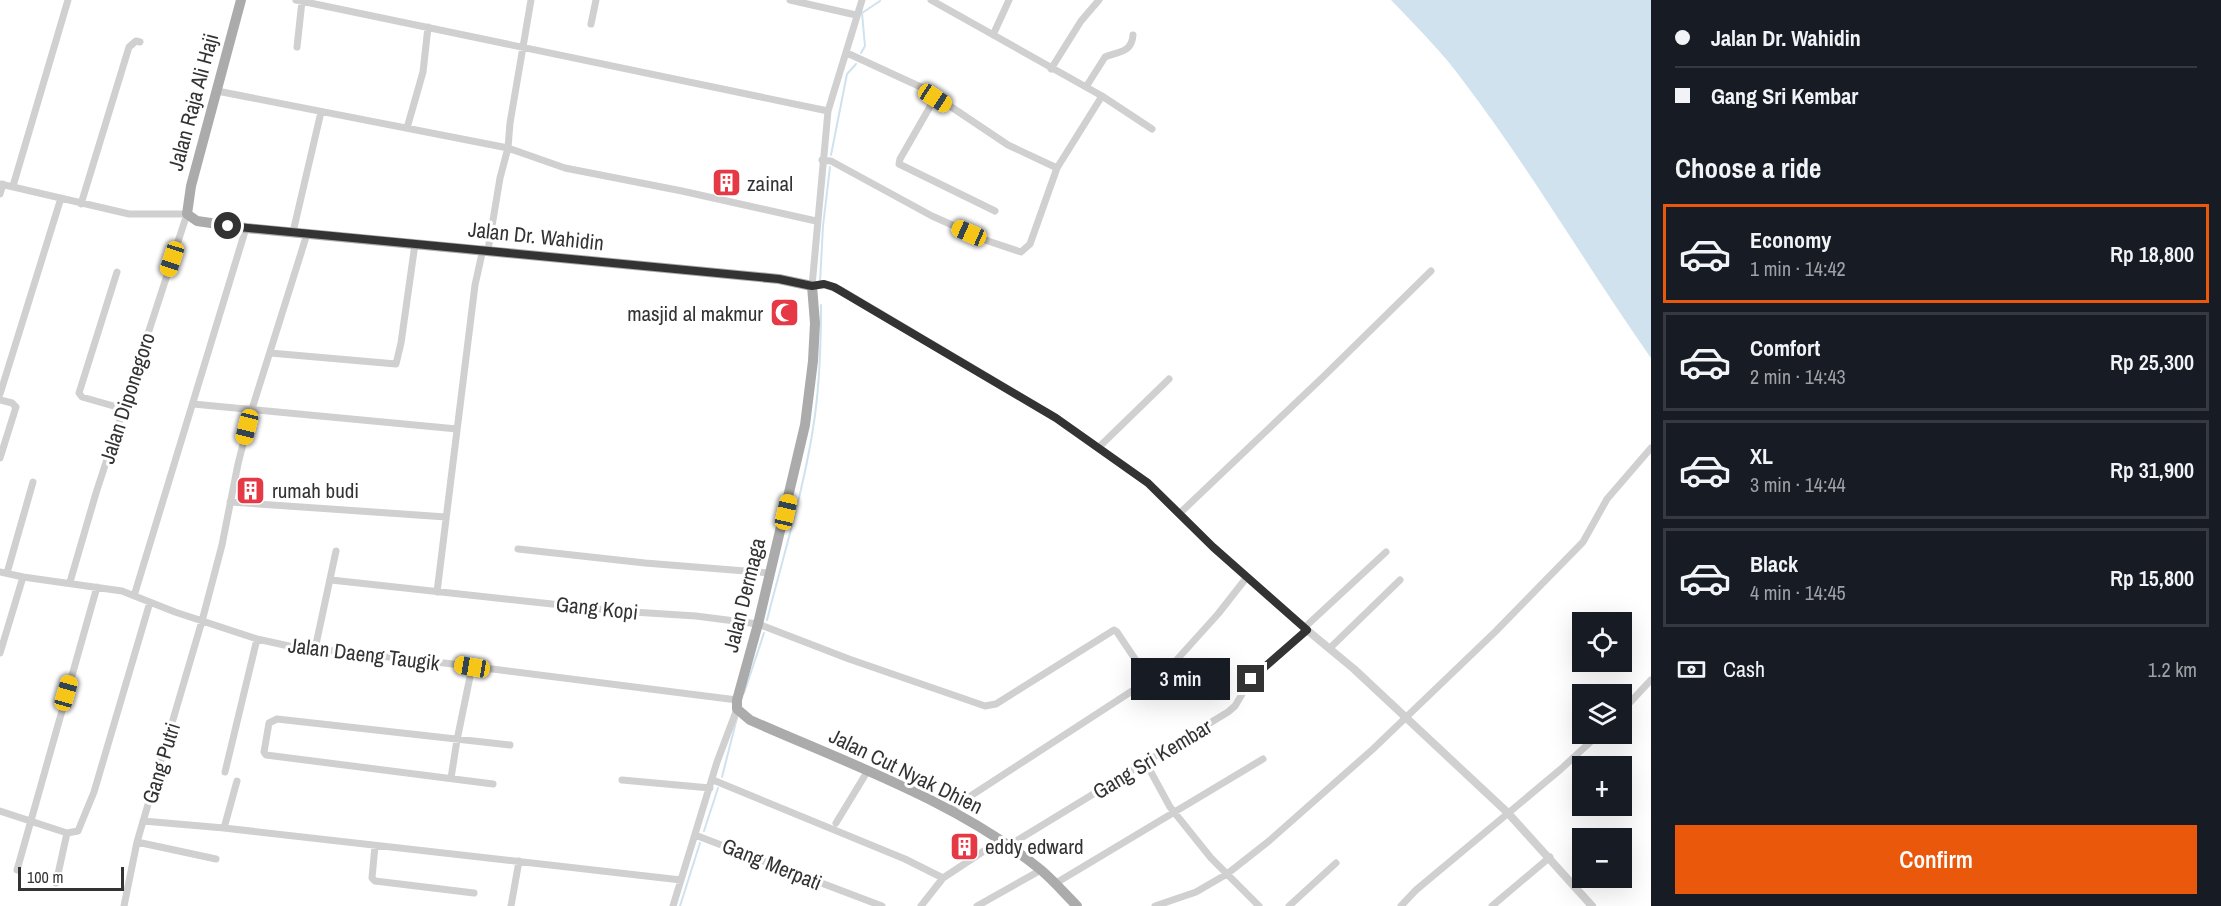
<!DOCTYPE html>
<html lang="en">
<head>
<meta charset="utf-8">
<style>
  body { margin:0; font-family:"Archivo Narrow",sans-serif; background:#20242c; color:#f1f3f6; height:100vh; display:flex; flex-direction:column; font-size:22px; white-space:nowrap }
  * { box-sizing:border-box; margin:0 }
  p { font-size:20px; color:#9ea1a6 }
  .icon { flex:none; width:33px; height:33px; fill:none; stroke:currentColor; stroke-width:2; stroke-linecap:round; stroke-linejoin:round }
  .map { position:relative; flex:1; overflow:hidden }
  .side { display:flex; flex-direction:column; background:#171b24; width:570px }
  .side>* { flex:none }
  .banner { display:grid; align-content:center; height:132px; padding:0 24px; background:#171b24 }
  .fabs { position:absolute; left:1572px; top:612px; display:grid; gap:12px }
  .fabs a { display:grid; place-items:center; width:60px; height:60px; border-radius:0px; background:#171b24; box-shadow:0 6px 24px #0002; font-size:30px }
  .scale { position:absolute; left:18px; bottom:15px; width:106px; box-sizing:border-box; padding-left:6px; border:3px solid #333; border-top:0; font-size:16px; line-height:21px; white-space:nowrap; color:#333; -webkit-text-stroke:4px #fff; paint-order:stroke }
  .end { position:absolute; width:27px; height:27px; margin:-14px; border:8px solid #333; background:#fff; box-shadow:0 0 0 3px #fff }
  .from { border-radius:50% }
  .bubble { position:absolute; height:42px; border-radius:0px; background:#171b24; box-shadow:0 6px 24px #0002; font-size:20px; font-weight:600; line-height:42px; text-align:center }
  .car { position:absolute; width:18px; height:36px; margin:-18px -9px; border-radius:8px; box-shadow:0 0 4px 2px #0007; background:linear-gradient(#f5c518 24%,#345 0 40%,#f5c518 0 76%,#345 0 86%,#f5c518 0) }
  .banner b { display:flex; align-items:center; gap:21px; height:57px; font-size:22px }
  .banner b+b { border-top:2px solid #363941 }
  .banner i { width:15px; height:15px; background:#f1f3f6 }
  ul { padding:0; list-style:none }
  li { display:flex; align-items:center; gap:18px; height:99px; margin:0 12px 9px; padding:0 12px; border:3px solid #363941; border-radius:0px }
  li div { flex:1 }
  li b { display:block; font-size:22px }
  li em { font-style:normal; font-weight:600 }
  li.current { border-color:#ea580c }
  li>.icon { width:54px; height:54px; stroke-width:1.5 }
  h2 { padding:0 24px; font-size:27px; line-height:72px }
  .pay { display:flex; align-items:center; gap:15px; height:66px; padding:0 24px; font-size:22px }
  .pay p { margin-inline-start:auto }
  .cta { display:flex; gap:12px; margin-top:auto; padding:12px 24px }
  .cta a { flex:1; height:69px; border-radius:0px; background:#ea580c; color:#fff; font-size:24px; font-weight:600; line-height:69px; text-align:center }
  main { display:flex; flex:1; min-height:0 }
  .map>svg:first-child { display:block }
</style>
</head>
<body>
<main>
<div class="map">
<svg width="1651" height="906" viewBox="0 0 1651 906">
  <rect width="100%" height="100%" fill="#fff"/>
  <path fill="#cfe2ee" d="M1391 0H1651V358C1587 267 1531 170 1464 82 1443 53 1416 26 1391 0Z"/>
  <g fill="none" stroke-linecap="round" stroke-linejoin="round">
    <path stroke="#cfe2ee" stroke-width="2" d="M861 53 865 46 862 13 880 1
      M831 155 847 74 856 64
      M820 282 823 226 830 167
      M767 620C784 553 806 483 815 415 820 378 821 342 821 305
      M744 693 764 633
      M722 777 737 718
      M704 831 718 788
      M680 906 700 843"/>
    <path stroke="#d0d0d0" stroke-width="7" d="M296 0 828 111
      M790 0 856 15
      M931 0 1102 96 1152 129
      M591 24 596 0
      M993 35 1009 0
      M297 47 302 1
      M847 53 923 88 1008 145 1057 168
      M1051 69 1081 21 1099 0
      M1086 87 1105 57C1117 52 1132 53 1133 35
      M217 91 508 148 565 168 682 191 816 221
      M935 98 900 159 899 164 995 211
      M407 128 423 72 428 27
      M822 160 831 161 932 216 988 241 1021 252 1030 244 1057 168 1102 96
      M0 184 129 214H187L96 493 70 582
      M13 186 68 0
      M0 194 3 184
      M81 204 129 47 136 41 140 42
      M293 232 321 112
      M488 250 500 178 508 148 510 123 531 0
      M117 272 79 393 82 397 124 409
      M812 286 828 111 862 0
      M270 353 396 364 401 343 415 244
      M0 394 61 198
      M0 400 12 403 16 407 0 458
      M193 404 457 429
      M1098 448 1169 379
      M230 502 446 517
      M1179 514 1323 377 1431 271
      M518 549 645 563 769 573
      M0 572 23 577 122 591 175 612 257 639 289 646 453 664 737 700
      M7 573 33 482
      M331 580 617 611 696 616 758 624 849 659 985 706 996 704 1114 630 1117 632 1149 680
      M437 592 475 285 483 249
      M134 596 246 228
      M1304 628 1386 552
      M1330 648 1400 580
      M315 649 336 551
      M0 653 23 577
      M1622 711 1651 680
      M1146 763 1170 807 1211 858 1259 906
      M225 772 257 639
      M451 778 457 740 472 667
      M622 780 710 788
      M713 780 905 859 943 878
      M493 784 266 755 264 752 269 723 277 719 510 745
      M949 810 1172 665 1218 614 1247 577
      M0 811 67 833 78 831 94 792 150 602
      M143 821 224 828 681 880
      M836 823 867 772
      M224 828 237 781
      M695 835 882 906
      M137 842 216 859
      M375 846 372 878 375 881 474 893
      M1008 846 1228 712 1235 706 1251 679 1307 630
      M17 870 97 587
      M56 883 67 833
      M1056 883 1263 759
      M124 906 137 842 202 621 222 545 238 464 252 409 307 234
      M511 906 519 861
      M673 906 717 762 737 709
      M921 906 943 878 999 841
      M977 906 1041 870
      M1155 906 1196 892 1227 874 1269 841 1373 749 1496 631 1583 542 1607 499 1651 448
      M1289 906 1336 863
      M1401 906 1416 890 1561 769 1599 734
      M1492 906 1550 857"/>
    <path stroke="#d0d0d0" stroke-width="8" d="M812 286 824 284 840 290 1056 418 1148 483 1213 547 1307 630 1354 669 1508 813 1592 906"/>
    <path stroke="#ababab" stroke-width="10" d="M241 0 191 186 187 214 197 221 246 228 779 279 812 286 815 323 813 361 805 425 758 624 737 700V709L750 720C847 763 959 802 1041 870 1054 881 1065 894 1077 906"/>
  </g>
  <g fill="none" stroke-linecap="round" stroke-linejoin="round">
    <path stroke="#333" stroke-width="8" d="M228 226 779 279 812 286 824 284 834 287 1056 418 1148 483 1213 547 1307 630 1251 679"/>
  </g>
  <defs>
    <symbol id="building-square" viewBox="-11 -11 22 22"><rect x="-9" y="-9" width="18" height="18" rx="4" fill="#e63946" stroke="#fff"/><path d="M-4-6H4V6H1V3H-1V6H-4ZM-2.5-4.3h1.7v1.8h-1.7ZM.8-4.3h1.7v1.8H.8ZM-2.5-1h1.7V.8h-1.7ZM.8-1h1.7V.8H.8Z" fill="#fff"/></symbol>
    <symbol id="mosque-square" viewBox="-11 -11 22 22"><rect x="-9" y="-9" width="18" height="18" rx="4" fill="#e63946" stroke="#fff"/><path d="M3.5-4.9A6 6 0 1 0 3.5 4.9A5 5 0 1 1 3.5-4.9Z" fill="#fff"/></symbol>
  </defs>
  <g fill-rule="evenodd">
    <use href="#building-square" x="710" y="166" width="33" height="33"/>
    <use href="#mosque-square" x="768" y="296" width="33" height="33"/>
    <use href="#building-square" x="234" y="474" width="33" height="33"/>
    <use href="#building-square" x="948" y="830" width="33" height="33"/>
  </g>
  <g text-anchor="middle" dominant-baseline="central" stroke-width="6" stroke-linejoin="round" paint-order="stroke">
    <g font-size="21" fill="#333" stroke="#fff">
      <text transform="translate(193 102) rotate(-75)">Jalan Raja Ali Haji</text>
      <text transform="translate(536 236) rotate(6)">Jalan Dr. Wahidin</text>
      <text transform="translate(127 398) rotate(-72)">Jalan Diponegoro</text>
      <text transform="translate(744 595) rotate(-76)">Jalan Dermaga</text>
      <text transform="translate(597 608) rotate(6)">Gang Kopi</text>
      <text transform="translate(364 654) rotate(7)">Jalan Daeng Taugik</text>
      <text transform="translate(1152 759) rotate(-31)">Gang Sri Kembar</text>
      <text transform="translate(161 763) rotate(-73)">Gang Putri</text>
      <text transform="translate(906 771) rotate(26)">Jalan Cut Nyak Dhien</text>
      <text transform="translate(772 864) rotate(22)">Gang Merpati</text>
    </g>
    <g font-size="21" fill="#333" stroke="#fff" text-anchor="start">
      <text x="747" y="183">zainal</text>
      <text x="763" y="313" text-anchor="end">masjid al makmur</text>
      <text x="272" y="490">rumah budi</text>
      <text x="985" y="846">eddy edward</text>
    </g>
  </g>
</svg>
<div class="fabs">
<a><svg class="icon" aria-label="locate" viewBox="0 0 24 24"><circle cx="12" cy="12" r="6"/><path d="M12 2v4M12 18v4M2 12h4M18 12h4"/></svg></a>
<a><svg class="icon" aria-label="layers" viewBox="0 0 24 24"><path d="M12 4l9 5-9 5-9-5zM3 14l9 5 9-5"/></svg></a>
<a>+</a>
<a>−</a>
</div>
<div class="scale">100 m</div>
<i class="end from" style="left:228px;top:226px"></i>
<i class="end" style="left:1251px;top:679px"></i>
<div class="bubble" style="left:1131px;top:658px;width:99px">3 min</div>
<i class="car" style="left:935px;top:98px;rotate:123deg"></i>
<i class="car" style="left:969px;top:233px;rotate:294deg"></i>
<i class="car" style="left:172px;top:259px;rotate:198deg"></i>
<i class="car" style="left:247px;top:427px;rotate:194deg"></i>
<i class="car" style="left:786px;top:512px;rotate:13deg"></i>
<i class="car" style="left:472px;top:667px;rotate:280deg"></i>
<i class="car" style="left:66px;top:693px;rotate:16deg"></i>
</div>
<section class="side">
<div class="banner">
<b><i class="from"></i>Jalan Dr. Wahidin</b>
<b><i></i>Gang Sri Kembar</b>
</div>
<h2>Choose a ride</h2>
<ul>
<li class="current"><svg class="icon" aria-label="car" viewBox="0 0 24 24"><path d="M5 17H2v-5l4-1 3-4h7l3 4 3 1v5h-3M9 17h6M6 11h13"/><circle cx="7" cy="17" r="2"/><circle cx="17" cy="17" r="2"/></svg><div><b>Economy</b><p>1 min · 14:42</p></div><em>Rp 18,800</em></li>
<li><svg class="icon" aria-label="car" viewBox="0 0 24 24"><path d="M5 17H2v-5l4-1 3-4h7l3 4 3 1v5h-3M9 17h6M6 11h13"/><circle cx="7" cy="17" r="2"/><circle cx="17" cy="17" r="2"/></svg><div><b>Comfort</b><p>2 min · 14:43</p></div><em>Rp 25,300</em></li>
<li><svg class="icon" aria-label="car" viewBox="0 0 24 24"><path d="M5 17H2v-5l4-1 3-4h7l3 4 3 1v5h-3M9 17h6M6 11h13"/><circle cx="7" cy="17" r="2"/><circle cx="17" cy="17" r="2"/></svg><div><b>XL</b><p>3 min · 14:44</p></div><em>Rp 31,900</em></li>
<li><svg class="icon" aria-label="car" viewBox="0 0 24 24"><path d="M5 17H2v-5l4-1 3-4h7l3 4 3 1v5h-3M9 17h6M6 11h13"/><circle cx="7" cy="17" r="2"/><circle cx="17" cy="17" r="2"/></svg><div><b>Black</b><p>4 min · 14:45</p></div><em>Rp 15,800</em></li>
</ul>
<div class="pay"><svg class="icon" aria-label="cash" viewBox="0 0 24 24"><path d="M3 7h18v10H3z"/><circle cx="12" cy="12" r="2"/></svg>Cash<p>1.2 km</p></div>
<div class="cta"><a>Confirm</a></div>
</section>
</main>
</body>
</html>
